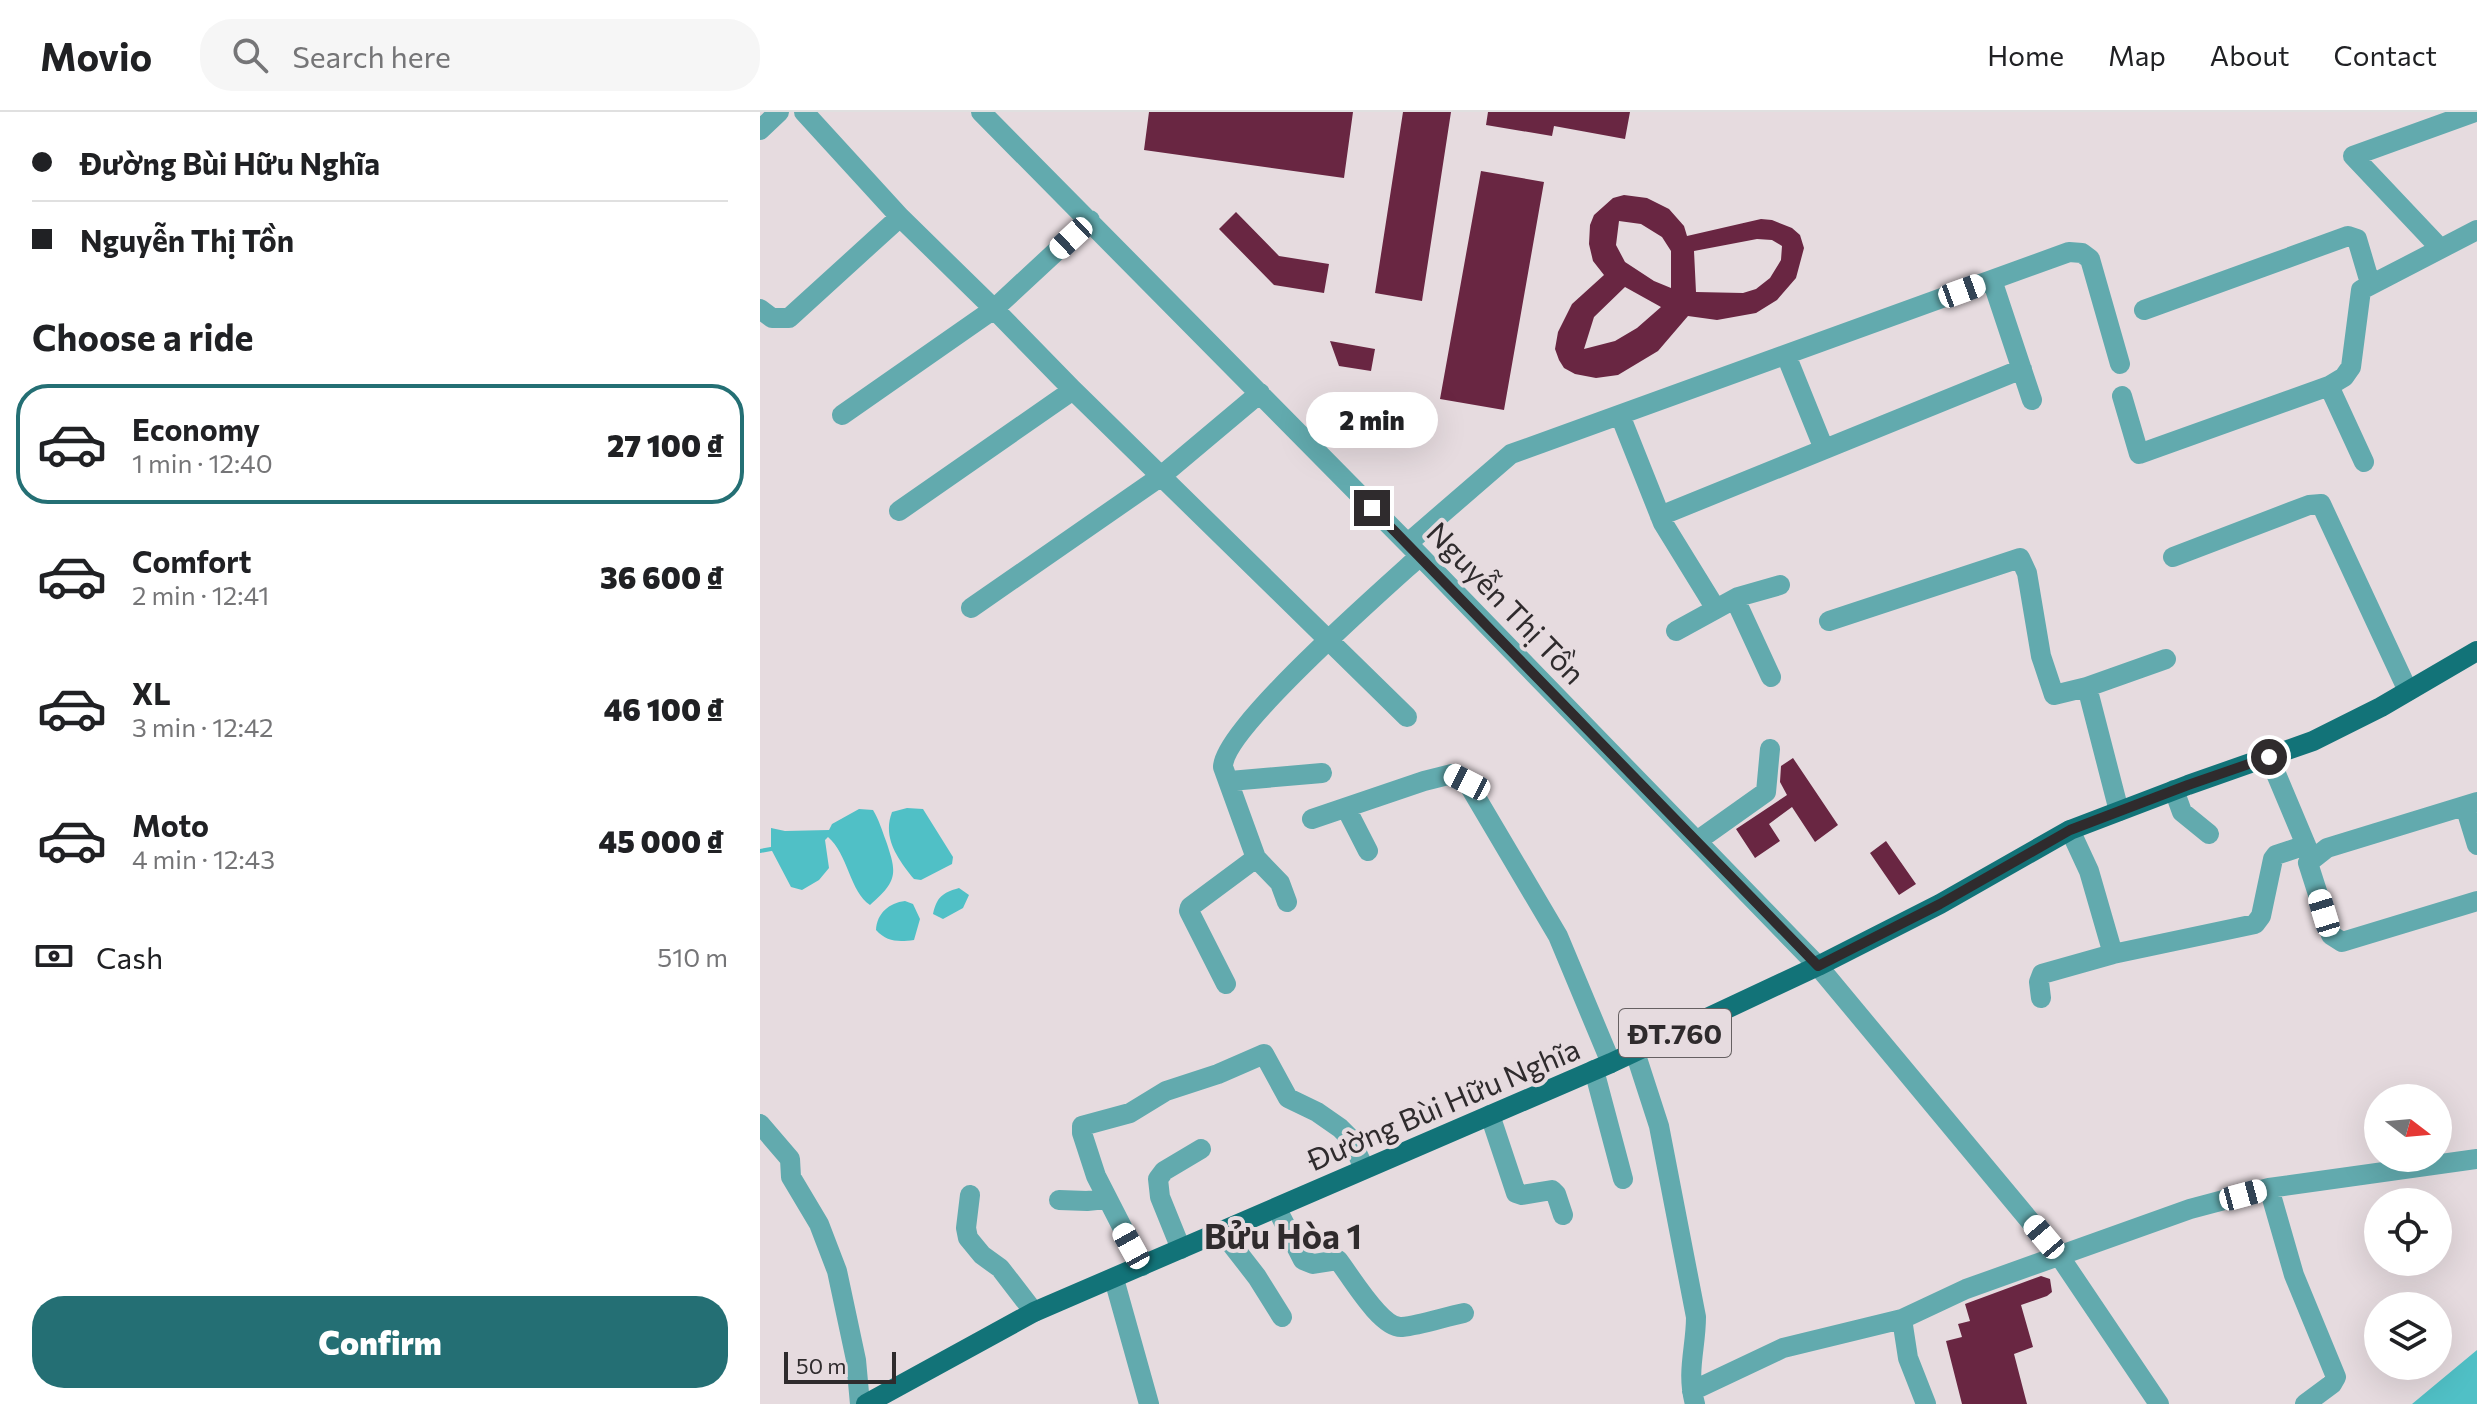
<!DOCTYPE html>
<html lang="en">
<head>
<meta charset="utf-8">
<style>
  body { margin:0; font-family:Commissioner,sans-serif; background:#f6f6f6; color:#202124; height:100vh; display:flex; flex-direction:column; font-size:30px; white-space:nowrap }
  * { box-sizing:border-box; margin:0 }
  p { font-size:26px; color:#757577 }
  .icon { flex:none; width:44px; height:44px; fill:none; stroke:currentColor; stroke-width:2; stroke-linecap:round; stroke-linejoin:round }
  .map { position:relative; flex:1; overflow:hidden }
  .sheet { display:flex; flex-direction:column; background:#fff; width:760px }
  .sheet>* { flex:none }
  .hud { display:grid; align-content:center; height:176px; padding:0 32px; background:#fff }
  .needle { width:52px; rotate:106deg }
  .tools { position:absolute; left:1604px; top:972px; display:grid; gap:16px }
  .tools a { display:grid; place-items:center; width:88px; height:88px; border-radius:50%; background:#fff; box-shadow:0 8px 32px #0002; font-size:40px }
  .scale { position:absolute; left:24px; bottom:20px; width:112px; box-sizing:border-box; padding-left:8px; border:4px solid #2f2b2d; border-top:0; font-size:22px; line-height:28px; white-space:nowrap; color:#2f2b2d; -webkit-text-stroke:6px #e6dbdf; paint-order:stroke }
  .end { position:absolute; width:36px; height:36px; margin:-18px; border:10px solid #2f2b2d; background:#fff; box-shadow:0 0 0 4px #fff }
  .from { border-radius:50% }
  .bubble { position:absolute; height:56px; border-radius:28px; background:#fff; box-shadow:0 8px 32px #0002; font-size:26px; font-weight:800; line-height:56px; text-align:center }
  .car { position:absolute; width:24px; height:48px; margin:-24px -12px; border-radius:10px; box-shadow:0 0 6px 2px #0007; background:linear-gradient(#fff 24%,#345 0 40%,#fff 0 76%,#345 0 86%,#fff 0) }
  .hud b { display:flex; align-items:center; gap:28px; height:76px; font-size:30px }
  .hud b+b { border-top:2px solid #e0e0e0 }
  .hud i { width:20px; height:20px; background:#202124 }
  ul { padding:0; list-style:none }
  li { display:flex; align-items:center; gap:24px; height:120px; margin:0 16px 12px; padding:0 16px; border:4px solid transparent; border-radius:32px }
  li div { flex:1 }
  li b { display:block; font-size:30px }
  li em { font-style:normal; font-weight:800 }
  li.selected { border-color:#246f74 }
  li>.icon { width:72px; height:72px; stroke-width:1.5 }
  h2 { padding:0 32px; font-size:36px; line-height:96px }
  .pay { display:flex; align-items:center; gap:20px; height:88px; padding:0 32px; font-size:30px }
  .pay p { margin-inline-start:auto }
  .primary-button { display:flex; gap:16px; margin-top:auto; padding:16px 32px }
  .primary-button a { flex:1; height:92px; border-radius:32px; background:#246f74; color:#fff; font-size:32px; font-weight:800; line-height:92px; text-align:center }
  header { display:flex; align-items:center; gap:48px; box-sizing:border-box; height:112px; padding:0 40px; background:#fff; border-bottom:2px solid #e0e0e0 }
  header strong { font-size:38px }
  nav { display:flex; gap:44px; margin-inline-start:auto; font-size:28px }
  .search { width:560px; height:72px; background:#f6f6f6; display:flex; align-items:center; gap:20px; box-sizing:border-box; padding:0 28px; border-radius:32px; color:#757577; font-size:30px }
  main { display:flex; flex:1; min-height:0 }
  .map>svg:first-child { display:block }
</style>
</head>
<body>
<header>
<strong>Movio</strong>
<div class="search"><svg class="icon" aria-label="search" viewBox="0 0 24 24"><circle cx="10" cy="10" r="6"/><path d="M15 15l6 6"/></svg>Search here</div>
<nav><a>Home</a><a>Map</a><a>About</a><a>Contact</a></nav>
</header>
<main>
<section class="sheet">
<div class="hud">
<b><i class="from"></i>Đường Bùi Hữu Nghĩa</b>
<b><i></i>Nguyễn Thị Tồn</b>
</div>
<h2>Choose a ride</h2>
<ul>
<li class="selected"><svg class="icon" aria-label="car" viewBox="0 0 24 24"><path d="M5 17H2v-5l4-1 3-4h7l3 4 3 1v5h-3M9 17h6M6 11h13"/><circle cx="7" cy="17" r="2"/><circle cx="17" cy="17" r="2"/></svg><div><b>Economy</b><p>1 min · 12:40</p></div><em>27 100 ₫</em></li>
<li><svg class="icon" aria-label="car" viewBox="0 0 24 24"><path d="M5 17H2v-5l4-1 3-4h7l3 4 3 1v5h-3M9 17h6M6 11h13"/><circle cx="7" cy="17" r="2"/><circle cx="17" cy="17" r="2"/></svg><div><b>Comfort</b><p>2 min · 12:41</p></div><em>36 600 ₫</em></li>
<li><svg class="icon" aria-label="car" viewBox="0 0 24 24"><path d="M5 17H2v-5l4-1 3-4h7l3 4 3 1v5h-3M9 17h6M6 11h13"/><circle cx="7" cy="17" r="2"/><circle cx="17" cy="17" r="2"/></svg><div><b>XL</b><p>3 min · 12:42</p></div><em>46 100 ₫</em></li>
<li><svg class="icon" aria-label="car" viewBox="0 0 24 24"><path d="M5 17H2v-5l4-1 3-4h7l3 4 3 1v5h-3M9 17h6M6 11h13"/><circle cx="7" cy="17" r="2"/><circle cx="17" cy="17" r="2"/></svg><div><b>Moto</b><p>4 min · 12:43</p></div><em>45 000 ₫</em></li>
</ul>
<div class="pay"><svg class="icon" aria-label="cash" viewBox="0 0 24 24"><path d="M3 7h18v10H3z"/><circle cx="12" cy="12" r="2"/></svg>Cash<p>510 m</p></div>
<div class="primary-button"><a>Confirm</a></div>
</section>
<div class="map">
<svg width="1717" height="1292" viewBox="0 0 1717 1292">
  <rect width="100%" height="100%" fill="#e6dbdf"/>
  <path fill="#50c0c6" d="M147 696 163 697 193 745 192 752 161 768 154 767C138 747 122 726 132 700Z
    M99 697 113 698C119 708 122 718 126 729 137 761 138 769 110 793 90 780 88 742 68 725L65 728 69 756 59 768 42 778 31 775 11 737V716L25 719 69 718 72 712Z
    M199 776 209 783 203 796 183 807 173 802C177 785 182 781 199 776Z
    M145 789 153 792 160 807 154 828C138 830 127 830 116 818 117 801 129 791 145 789Z
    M1717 1238V1292H1652Z"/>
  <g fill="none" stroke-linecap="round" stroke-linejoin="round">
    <path stroke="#50c0c6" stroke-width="4" d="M0 739 11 737"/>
  </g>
  <path fill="#692642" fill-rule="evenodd" d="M389 0H593L584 66 384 38Z
    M643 0H691L662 189 615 181Z
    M728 0H870L865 27 794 14 792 24 726 13Z
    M721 59 784 70 744 298 680 287Z
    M864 83 887 86 909 97 924 114 927 124 1001 107 1012 108 1032 116 1040 123 1044 136 1036 166 1017 188 996 201 957 208 928 204 898 239 858 263 836 266 815 262 804 256 799 248 795 237 798 220 812 192 844 163 833 149 829 132 830 113 834 103 853 86ZM859 109 881 112 902 125 911 139V176L894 169 865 150 856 133ZM997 127 1012 128 1022 134 1021 148 1010 166 996 177 983 181 936 180 934 139ZM865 175 901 195 877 216 855 229 824 237 834 205Z
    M476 100 519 144 569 152 564 181 514 173 459 117Z
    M570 229 615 237 611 259 579 254Z
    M1033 646 1078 713 1055 730 1032 695 1009 712 1020 729 995 746 976 717 1027 683 1020 670 1021 654Z
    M1126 729 1156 772 1139 783 1110 741Z
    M1281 1164 1290 1167 1292 1180 1287 1184 1261 1193 1273 1235 1254 1242 1267 1292H1202L1186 1229 1202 1225 1198 1212 1210 1209 1205 1192Z"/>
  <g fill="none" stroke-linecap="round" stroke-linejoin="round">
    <path stroke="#62aaae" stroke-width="20" d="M44 0 140 105 234 197 313 278 647 605
      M221 0 660 444 1058 854 1300 1145 1399 1292
      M0 18 19 0
      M1680 136 1593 44 1712 1
      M1232 168 1272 288
      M0 197 12 206H29L140 105
      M1384 198 1588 124 1597 127 1610 171
      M1026 243 1064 337
      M1569 274 1604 350
      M1362 284 1379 342 1569 274 1584 265 1591 255 1601 178 1717 118
      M82 303 234 197 330 108
      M860 303 903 411 956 497
      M139 399 313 278
      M900 404 1262 257
      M648 431 751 342 1309 140 1322 141 1330 147 1360 252
      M1413 445 1549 393 1561 392 1648 579
      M975 487 1011 565
      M211 496 400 365 500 281
      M1069 509 1260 446 1267 461 1281 544 1294 583 1327 575 1406 547
      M916 519 978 485 1020 473
      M1327 575 1359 699
      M1509 645 1551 745
      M470 669 562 661
      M1414 678 1422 700 1449 722
      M1717 690 1567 736 1548 751 1571 823 1582 830 1717 789
      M1705 694 1717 733
      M586 696 608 739
      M552 707 664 669 692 662 707 670 798 824 851 951
      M1310 718 1329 759 1353 842 1495 812 1501 804 1513 747 1516 743 1546 733
      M937 729 1006 680 1010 637
      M496 746 520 771 527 790
      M466 872 429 799 430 795 496 746 463 655C463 617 626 475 660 444
      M1281 886 1279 870 1282 862 1353 842
      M875 940 899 1014 936 1205C936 1236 926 1260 935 1292
      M834 958 863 1067
      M730 1003 756 1081 762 1083 792 1078 796 1082 803 1103
      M0 1012 30 1047 31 1065 59 1112 77 1159 96 1248 100 1292
      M1509 1076 1534 1163 1576 1265 1572 1272 1545 1292
      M210 1083 206 1116 208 1126 222 1143 240 1156 274 1200
      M299 1088 327 1089 346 1087
      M517 1097 543 1148 553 1152 578 1148C590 1163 621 1217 642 1215 662 1213 684 1205 704 1201
      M462 1120 497 1165 522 1205
      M421 1137 400 1085 398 1067 404 1059 441 1037
      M382 1154 336 1064 322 1021V1014L370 1001 406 979 458 962 504 942 528 986 557 1000 580 1016 590 1026 604 1056
      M354 1167 389 1292
      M932 1279 1023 1236 1142 1207
      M1166 1292 1148 1246 1142 1207 1206 1177 1430 1097 1509 1076 1717 1047"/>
    <path stroke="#127378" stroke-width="20" d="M106 1292 274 1200 851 951 1058 854 1180 792 1310 718 1428 673 1553 629 1621 595 1717 539"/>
  </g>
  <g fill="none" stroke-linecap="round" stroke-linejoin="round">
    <path stroke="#2f2b2d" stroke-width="10" d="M612 396 1058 854 1180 792 1310 718 1428 673 1509 645"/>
  </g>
  <g text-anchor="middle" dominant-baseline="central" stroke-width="8" stroke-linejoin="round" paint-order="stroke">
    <rect fill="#e6dbdf" stroke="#666062" stroke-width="2" x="859" y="897" width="112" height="48" rx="6"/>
    <g font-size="28" font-weight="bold" fill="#2f2b2d">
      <text x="915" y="921">ĐT.760</text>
    </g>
    <g font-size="30" fill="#2f2b2d" stroke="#e6dbdf">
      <text transform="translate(747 490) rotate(46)">Nguyễn Thị Tồn</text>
      <text transform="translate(683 991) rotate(-23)">Đường Bùi Hữu Nghĩa</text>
    </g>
    <g font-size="34" font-weight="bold" fill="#2f2b2d" stroke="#e6dbdf">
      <text x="523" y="1123">Bửu Hòa 1</text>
    </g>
  </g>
</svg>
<div class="tools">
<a><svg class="needle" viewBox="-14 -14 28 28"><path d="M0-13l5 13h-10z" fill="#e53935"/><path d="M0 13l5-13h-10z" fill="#757577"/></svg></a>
<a><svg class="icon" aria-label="locate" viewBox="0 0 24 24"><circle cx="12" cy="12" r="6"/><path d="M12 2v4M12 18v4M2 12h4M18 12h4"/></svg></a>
<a><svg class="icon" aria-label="layers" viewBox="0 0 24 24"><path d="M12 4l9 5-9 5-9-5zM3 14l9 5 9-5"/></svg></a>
</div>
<div class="scale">50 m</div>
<i class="end from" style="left:1509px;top:645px"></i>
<i class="end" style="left:612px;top:396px"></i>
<div class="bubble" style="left:546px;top:280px;width:132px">2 min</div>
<i class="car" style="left:311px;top:126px;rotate:227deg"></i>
<i class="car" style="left:1202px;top:179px;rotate:70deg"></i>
<i class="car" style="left:707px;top:670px;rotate:297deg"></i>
<i class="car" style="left:1564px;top:801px;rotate:343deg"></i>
<i class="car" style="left:1483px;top:1083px;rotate:75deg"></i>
<i class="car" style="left:1284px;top:1125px;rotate:320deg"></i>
<i class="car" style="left:371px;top:1134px;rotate:331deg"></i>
</div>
</main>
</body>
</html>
